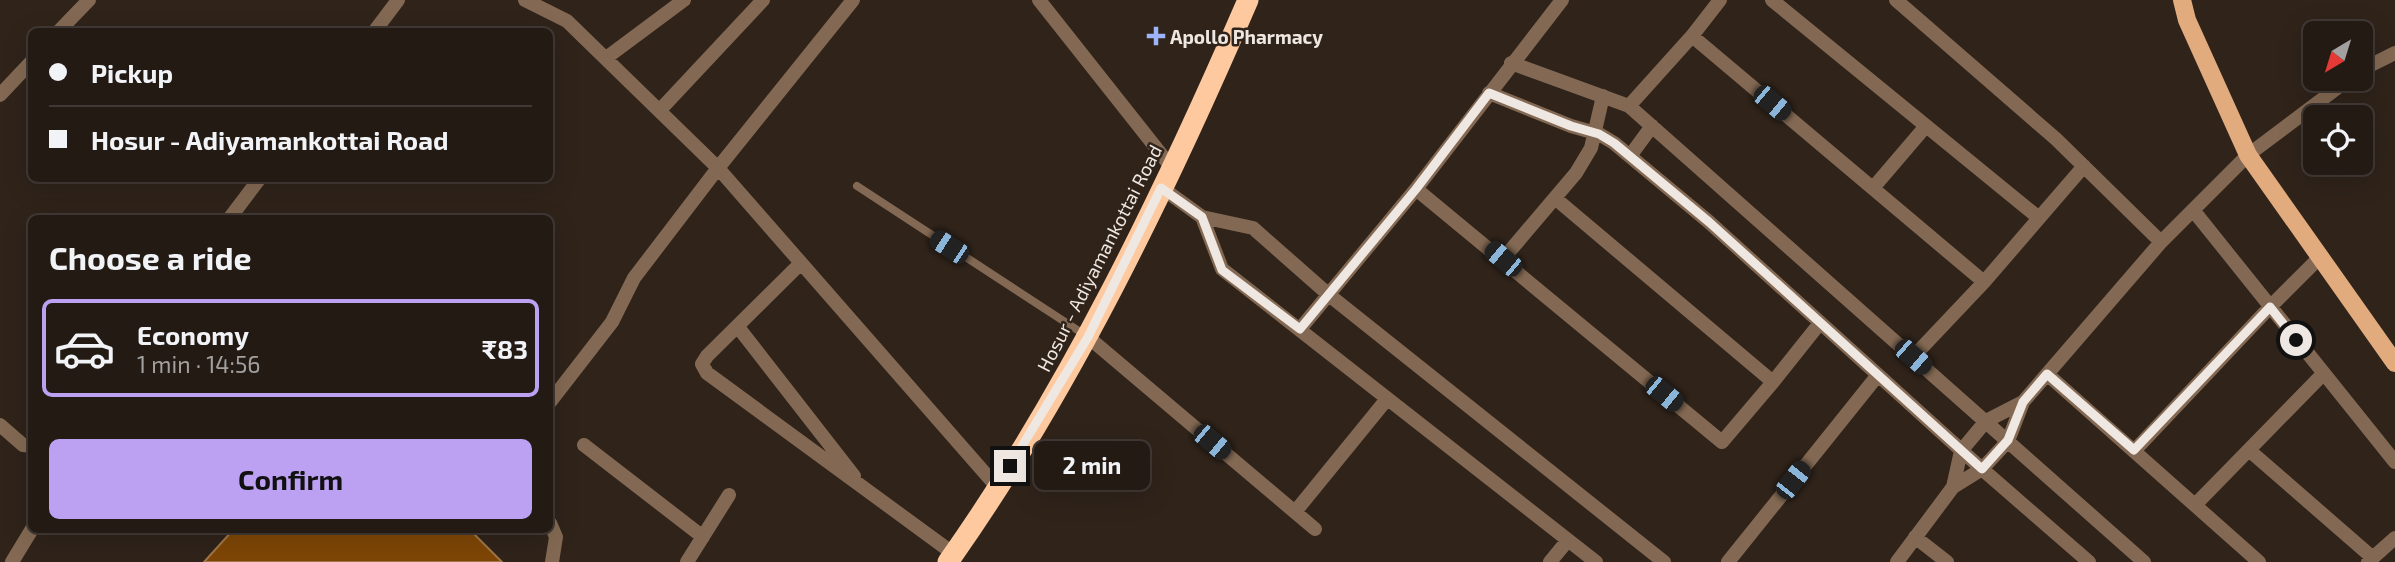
<!DOCTYPE html>
<html lang="en">
<head>
<meta charset="utf-8">
<style>
  body { margin:0; font-family:"Exo 2",sans-serif; background:#2b231d; color:#f1f3f6; height:100vh; display:flex; flex-direction:column; font-size:26px; white-space:nowrap }
  * { box-sizing:border-box; margin:0 }
  p { font-size:23px; color:#a3a1a0 }
  .icon { flex:none; width:38px; height:38px; fill:none; stroke:currentColor; stroke-width:2; stroke-linecap:round; stroke-linejoin:round }
  .map { position:relative; flex:1; overflow:hidden }
  .details { position:absolute; left:28px; top:215px; width:525px; height:318px; display:flex; flex-direction:column; background:#231a14; border-radius:10px; box-shadow:0 7px 28px #0002,0 0 0 2px #403834 }
  .details>* { flex:none }
  .top-card { position:absolute; left:28px; top:28px; width:525px; height:154px; border-radius:10px; box-shadow:0 7px 28px #0002,0 0 0 2px #403834; display:grid; align-content:center; height:154px; padding:0 21px; background:#231a14 }
  .needle { width:46px; rotate:218deg }
  .controls { position:absolute; left:2303px; top:21px; display:grid; gap:14px }
  .controls a { display:grid; place-items:center; width:70px; height:70px; border-radius:10px; background:#231a14; box-shadow:0 7px 28px #0002,0 0 0 2px #403834; font-size:35px }
  .end { position:absolute; width:32px; height:32px; margin:-16px; border:9px solid #efe7e1; background:#111; box-shadow:0 0 0 4px #111 }
  .from { border-radius:50% }
  .bubble { position:absolute; height:49px; border-radius:10px; background:#231a14; box-shadow:0 7px 28px #0002,0 0 0 2px #403834; font-size:23px; font-weight:700; line-height:49px; text-align:center }
  .car { position:absolute; width:21px; height:42px; margin:-21px -10px; border-radius:9px; box-shadow:0 0 5px 2px #0007; background:linear-gradient(#222 24%,#8ab4d8 0 40%,#222 0 76%,#8ab4d8 0 86%,#222 0) }
  .top-card b { display:flex; align-items:center; gap:24px; height:66px; font-size:26px }
  .top-card b+b { border-top:2px solid #403834 }
  .top-card i { width:18px; height:18px; background:#f1f3f6 }
  ul { padding:0; list-style:none }
  li { display:flex; align-items:center; gap:21px; height:98px; margin:0 14px 10px; padding:0 7px; border:4px solid transparent; border-radius:10px }
  li div { flex:1 }
  li b { display:block; font-size:26px }
  li em { font-style:normal; font-weight:700 }
  li.selected { border-color:#bca0f2 }
  li>.icon { width:63px; height:63px; stroke-width:1.5 }
  h2 { padding:0 21px; font-size:32px; line-height:84px }
  .button { display:flex; gap:14px; margin-top:auto; padding:14px 21px }
  .button a { flex:1; height:80px; border-radius:10px; background:#bca0f2; color:#111; font-size:28px; font-weight:700; line-height:80px; text-align:center }
  .map>svg:first-child { display:block }
</style>
</head>
<body>
<div class="map">
<svg width="2395" height="562" viewBox="0 0 2395 562">
  <rect width="100%" height="100%" fill="#2f231a"/>
  <path fill="#7e4606" stroke="#a07648" stroke-width="2" d="M233 530H470L502 562H204Z"/>
  <g fill="none" stroke-linecap="round" stroke-linejoin="round">
    <path stroke="#836953" stroke-width="8" d="M857 186 1085 335"/>
    <path stroke="#836953" stroke-width="14" d="M525 0 567 21 718 168 997 487
      M1039 0 1172 168
      M1772 0 2039 218
      M1896 0 2056 139 2161 242
      M58 32 89 0
      M374 32 398 0
      M1692 36 1984 282
      M606 58 684 0
      M1511 63 1629 106 2144 562
      M2361 70 2395 53
      M1489 93 1571 126 1599 134 1614 143 1709 222 1982 469 2089 562
      M0 95 32 61
      M1629 106 1692 36 1720 0
      M660 110 763 0
      M1630 156 1652 126
      M1162 188 1202 217 1253 228 1329 295 1664 562
      M1873 188 1926 126
      M1416 189 1722 442 1773 382
      M1556 199 1773 382 1820 323
      M2193 210 2395 462
      M1202 217 1222 269 1596 562
      M229 219 260 178
      M1503 259 1576 173 1591 148 1603 96
      M801 263 707 356 702 364 707 373 954 554
      M738 327 854 476
      M1300 329 1416 189 1562 0
      M1088 337 1315 529
      M1913 357 1984 282 2084 166
      M2047 374 2259 562
      M550 402 612 322 634 278 718 168 853 0
      M0 425 23 445 32 446
      M584 445 703 537
      M2135 450 2270 307 2320 257
      M2250 451 2373 558
      M1953 487 1961 451 1986 421 2023 402
      M2195 505 2323 374
      M1295 512 1387 399
      M550 523 556 537 552 562
      M1915 537 1947 562
      M12 562 32 529
      M687 562 729 495
      M1550 562 1568 540
      M1728 562 1878 375
      M1897 562 1953 487 1982 469 2008 441 2023 402 2161 242 2248 155 2349 79
      M2368 562 2395 538"/>
    <path stroke="#e1ab7e" stroke-width="18" d="M2182 0 2187 20 2248 155 2395 363"/>
    <path stroke="#fec99e" stroke-width="21" d="M948 562C1069 391 1165 192 1248 0"/>
  </g>
  <g fill="none" stroke-linecap="round" stroke-linejoin="round">
    <path stroke="#efe7e1" stroke-width="9" d="M1010 466 1088 337 1161 188 1202 217 1222 270 1300 329 1416 189 1489 93 1571 126 1599 134 1614 143 1709 222 1982 469 2008 440 2023 402 2047 374 2134 450 2270 307 2296 340"/>
  </g>
  <path fill="#9db4fd" stroke="#2f231a" stroke-width="2.5" d="M1152.5 25.5h7v7h7v7h-7v7h-7v-7h-7v-7h7z"/>
  <g text-anchor="middle" dominant-baseline="central" stroke-width="5" stroke-linejoin="round" paint-order="stroke">
    <g font-size="19" font-weight="bold" fill="#efe7e1" stroke="#2f231a" text-anchor="start">
      <text x="1170" y="36">Apollo Pharmacy</text>
    </g>
    <g font-size="19" fill="#efe7e1" stroke="#2f231a">
      <text transform="translate(1099 258) rotate(-63)">Hosur - Adiyamankottai Road</text>
    </g>
  </g>
</svg>
<div class="controls">
<a><svg class="needle" viewBox="-14 -14 28 28"><path d="M0-13l5 13h-10z" fill="#e53935"/><path d="M0 13l5-13h-10z" fill="#a3a1a0"/></svg></a>
<a><svg class="icon" aria-label="locate" viewBox="0 0 24 24"><circle cx="12" cy="12" r="6"/><path d="M12 2v4M12 18v4M2 12h4M18 12h4"/></svg></a>
</div>
<i class="end from" style="left:2296px;top:340px"></i>
<i class="end" style="left:1010px;top:466px"></i>
<div class="bubble" style="left:1034px;top:441px;width:116px">2 min</div>
<i class="car" style="left:1772px;top:103px;rotate:130deg"></i>
<i class="car" style="left:949px;top:247px;rotate:303deg"></i>
<i class="car" style="left:1503px;top:259px;rotate:310deg"></i>
<i class="car" style="left:1913px;top:357px;rotate:131deg"></i>
<i class="car" style="left:1664px;top:394px;rotate:129deg"></i>
<i class="car" style="left:1212px;top:442px;rotate:130deg"></i>
<i class="car" style="left:1793px;top:480px;rotate:38deg"></i>
<div class="top-card">
<b><i class="from"></i>Pickup</b>
<b><i></i>Hosur - Adiyamankottai Road</b>
</div>
<section class="details">
<h2>Choose a ride</h2>
<ul>
<li class="selected"><svg class="icon" aria-label="car" viewBox="0 0 24 24"><path d="M5 17H2v-5l4-1 3-4h7l3 4 3 1v5h-3M9 17h6M6 11h13"/><circle cx="7" cy="17" r="2"/><circle cx="17" cy="17" r="2"/></svg><div><b>Economy</b><p>1 min · 14:56</p></div><em>₹83</em></li>
</ul>
<div class="button"><a>Confirm</a></div>
</section>
</div>
</body>
</html>
